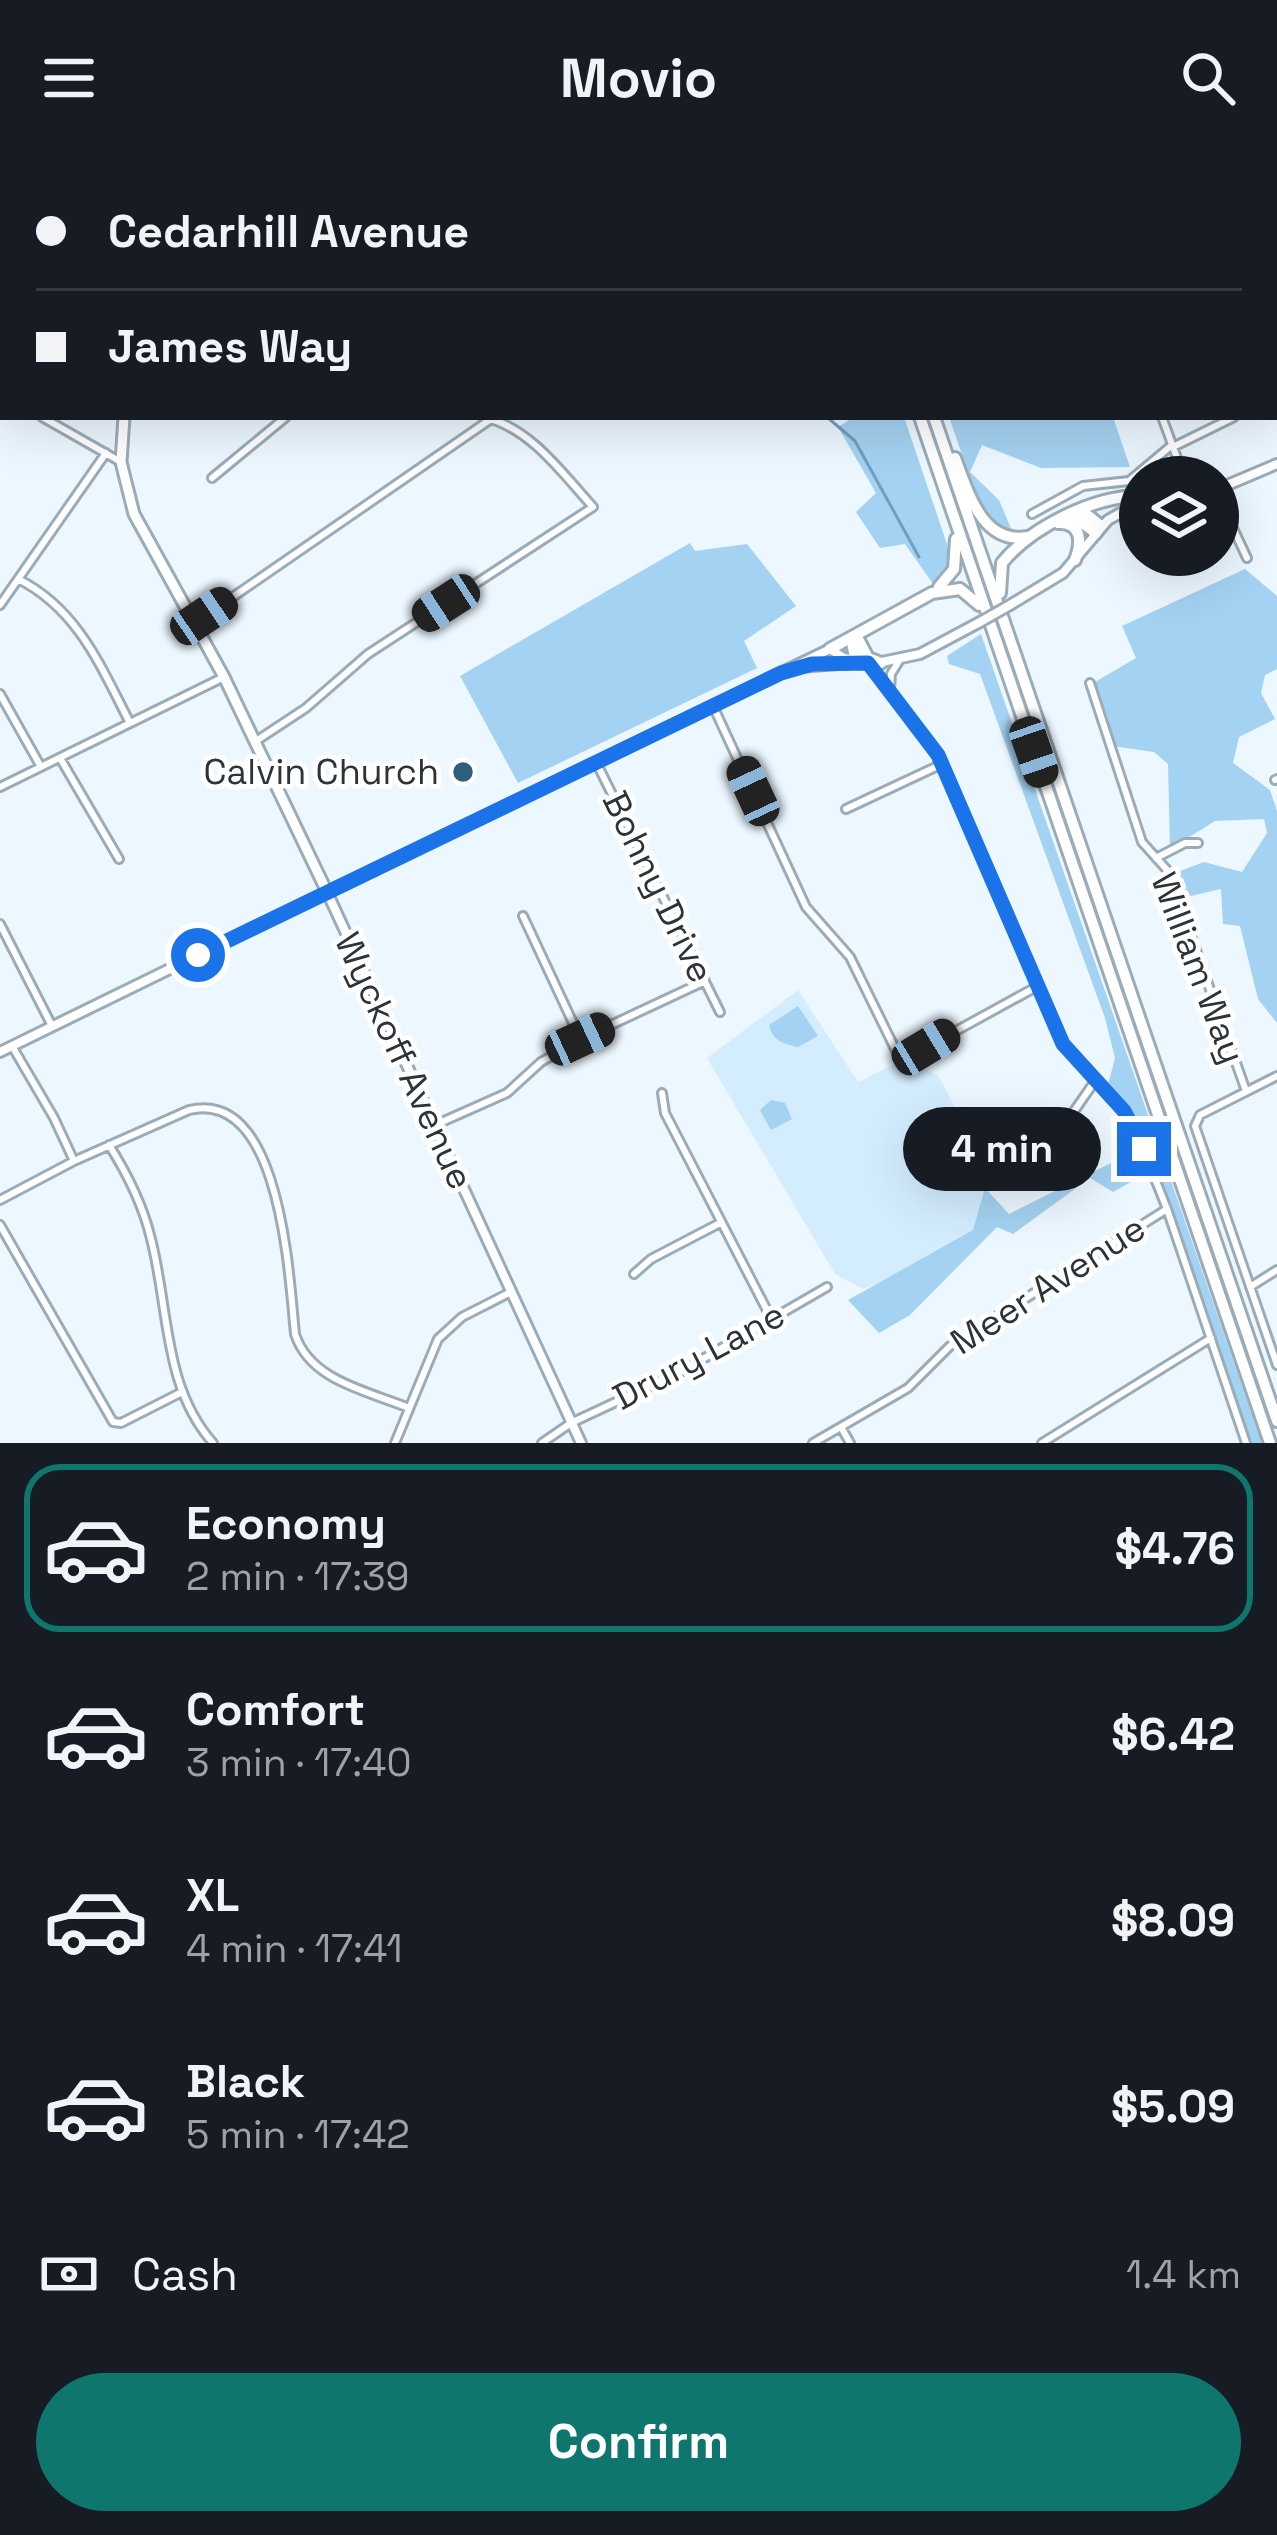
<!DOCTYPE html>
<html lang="en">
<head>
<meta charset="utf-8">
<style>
  body { margin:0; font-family:"Space Grotesk",sans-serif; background:#20242c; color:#f1f3f6; height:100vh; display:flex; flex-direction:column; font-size:45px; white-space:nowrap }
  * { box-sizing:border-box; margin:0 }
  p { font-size:39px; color:#9ea1a6 }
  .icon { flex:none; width:66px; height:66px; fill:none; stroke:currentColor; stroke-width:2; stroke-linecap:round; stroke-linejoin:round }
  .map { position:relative; height:1287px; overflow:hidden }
  .side { display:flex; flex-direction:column; background:#171b24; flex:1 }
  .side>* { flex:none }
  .hud { position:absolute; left:0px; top:0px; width:1278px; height:264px; box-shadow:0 12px 48px #0002; display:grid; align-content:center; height:264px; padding:0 36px; background:#171b24 }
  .fabs { position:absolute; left:1119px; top:300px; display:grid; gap:24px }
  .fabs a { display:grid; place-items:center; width:120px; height:120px; border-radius:50%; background:#171b24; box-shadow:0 12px 48px #0002; font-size:60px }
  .end { position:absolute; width:54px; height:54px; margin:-27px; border:15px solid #1a73e8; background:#fff; box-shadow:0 0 0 6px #fff }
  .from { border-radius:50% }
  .bubble { position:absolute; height:84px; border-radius:42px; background:#171b24; box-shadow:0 12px 48px #0002; font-size:39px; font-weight:800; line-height:84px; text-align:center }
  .car { position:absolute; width:36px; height:72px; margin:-36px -18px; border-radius:15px; box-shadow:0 0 9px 3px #0007; background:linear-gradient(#222 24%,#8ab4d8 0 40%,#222 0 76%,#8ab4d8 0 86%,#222 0) }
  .hud b { display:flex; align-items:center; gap:42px; height:114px; font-size:45px }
  .hud b+b { border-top:3px solid #363941 }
  .hud i { width:30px; height:30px; background:#f1f3f6 }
  ul { padding:21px 0 0; list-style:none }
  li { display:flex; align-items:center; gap:36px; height:168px; margin:0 24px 18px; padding:0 12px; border:6px solid transparent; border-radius:36px }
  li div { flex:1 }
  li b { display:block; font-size:45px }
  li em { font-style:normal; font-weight:800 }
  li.selected { border-color:#0f766e }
  li>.icon { width:108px; height:108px; stroke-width:1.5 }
  .pay { display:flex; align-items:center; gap:30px; height:132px; padding:0 36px; font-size:45px }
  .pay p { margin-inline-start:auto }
  .action { display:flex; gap:24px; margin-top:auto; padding:24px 36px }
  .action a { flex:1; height:138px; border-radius:72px; background:#0f766e; color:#fff; font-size:48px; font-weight:800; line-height:138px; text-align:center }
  header { display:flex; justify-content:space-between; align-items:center; height:156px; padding:0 36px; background:#171b24; font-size:54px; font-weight:800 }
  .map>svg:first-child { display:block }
</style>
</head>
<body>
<header><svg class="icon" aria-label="menu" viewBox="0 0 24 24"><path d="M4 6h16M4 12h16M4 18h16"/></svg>Movio<svg class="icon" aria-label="search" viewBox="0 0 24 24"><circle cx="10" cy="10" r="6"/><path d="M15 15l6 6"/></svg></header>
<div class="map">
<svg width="1277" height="1287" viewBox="0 0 1277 1287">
  <rect width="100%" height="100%" fill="#ecf7ff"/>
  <path fill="#d3edff" d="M798 834 858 926 901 905 938 919 991 1022 973 1074 894 1121 863 1133 835 1118 707 902Z"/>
  <path fill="#a4d2f2" d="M854 261H904L953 406 933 428 905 388 880 392 856 356 876 337 838 271Z
    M949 261H1113L1130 311 1041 312 982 289 970 316 999 344 1015 382 987 371Z
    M690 387 695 395 747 388 796 450 744 485 757 512 518 627 460 520Z
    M1245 413 1277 440V513L1265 519 1261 537 1275 563 1239 581 1233 607 1270 634 1277 655V867L1258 843 1240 770 1223 768 1221 733 1178 743 1170 719 1204 706 1242 716 1267 677 1264 663 1215 665 1170 693 1168 608 1154 596 1112 590 1090 529 1136 502 1122 470Z
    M981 478 1262 1287H1252L1154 1013 1113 1036 1090 1022 1013 1078 997 1071 910 1159 879 1177 848 1144 973 1074 985 1032 1009 1058 1119 1003 1140 971 1108 929 1115 902 1105 862 980 518 949 508 947 500Z
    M798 850 818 880 798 891C784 888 772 885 769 869Z
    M771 944 785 947 792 963 771 974 760 954Z"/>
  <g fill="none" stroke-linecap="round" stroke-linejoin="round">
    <path stroke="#719fbd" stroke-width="3" d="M619 0 621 3
      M827 261 855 285 919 401"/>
    <defs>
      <path id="minor" d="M297 0 298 3
        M427 0 429 3
        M555 0 557 3
        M669 0 671 3
        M810 0 811 3
        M924 0 925 3
        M1078 0V3
        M0 92 3 93
        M0 237 3 239
        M42 261 121 306
        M1162 261 1184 321
        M1173 291 1234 261
        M212 322 286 261
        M1218 340 1247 402
        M1032 358 1083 330 1129 325 1172 289
        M18 423C78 453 101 511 130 567
        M0 449 106 297
        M195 467 491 263
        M868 507 938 600 1063 888 1118 948 1137 977 1167 1053 1246 1287
        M1090 527 1142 686 1168 715 1246 935
        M890 534 891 518 899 505
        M0 538 41 611
        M713 550 806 751 850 801 901 905 1038 830
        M256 585 306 552 368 498 593 351C562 317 530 271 483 261
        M60 602 119 703
        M596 606 720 856
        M1275 624 1277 623
        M0 631 224 521
        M846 653 942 608
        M1156 702 1185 687H1198
        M523 760 580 882
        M0 768 52 870
        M12 890 54 962 74 1005
        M1277 920 1200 959 1195 970 1277 1209
        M662 937 665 957 771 1162
        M435 969 507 937 541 906 581 883 705 825
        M109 989C128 1019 143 1049 151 1083 169 1152 163 1231 213 1287
        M1004 1007 1012 996 1070 961 1095 925
        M0 1044 74 1005 189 954C281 932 289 1120 295 1178 310 1225 368 1235 409 1252
        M0 1069 113 1266 121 1267 182 1236
        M634 1118 651 1103 720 1067
        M1250 1131 1277 1114
        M841 1271 850 1287
        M395 1287 438 1183 462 1161 509 1137
        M542 1287 571 1267 682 1215 827 1131
        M813 1287 908 1232 950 1190 1167 1053
        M1042 1287 1211 1182"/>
      <path id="tertiary" d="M0 896 327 736"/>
      <path id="secondary" d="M1218 333 1277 308
        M1010 449 1063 417 1108 364 1140 346
        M877 507 920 498 980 466
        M799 511 850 507
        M581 1287 327 736 830 493 844 502 866 507"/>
      <path id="primary" d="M1218 0 1219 3
        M190 3 191 0
        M1275 154 1277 158
        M124 261 121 306 134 358 224 521 327 736"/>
      <path id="trunk" d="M830 0 831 3
        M845 0 846 3
        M920 261 1270 1287
        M934 261 1277 1265
        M955 302C968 336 982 389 1028 381
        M1073 357 1086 358 1101 370
        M1063 365 1078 364 1096 377
        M1058 367C1082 366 1082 386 1075 404
        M939 431 954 413 956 383
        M1000 437 1002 407C1031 371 1094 340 1140 340
        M856 479 868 502 881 507
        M856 479 852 486 854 497 868 507
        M830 493 932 437 960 433 979 449"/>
    </defs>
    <use href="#minor" stroke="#9aacb8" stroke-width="12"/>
    <use href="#tertiary" stroke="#9aacb8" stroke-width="14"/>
    <use href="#secondary" stroke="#9aacb8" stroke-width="14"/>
    <use href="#primary" stroke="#9aacb8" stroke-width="15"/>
    <use href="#trunk" stroke="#9aacb8" stroke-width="16"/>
    <use href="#minor" stroke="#fff" stroke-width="6"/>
    <use href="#tertiary" stroke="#fff" stroke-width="8"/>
    <use href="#secondary" stroke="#fff" stroke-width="8"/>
    <use href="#primary" stroke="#fff" stroke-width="9"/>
    <use href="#trunk" stroke="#fff" stroke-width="10"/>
    <defs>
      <path id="secondary-bridge" d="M980 466 1010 449"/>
    </defs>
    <use href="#secondary-bridge" stroke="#9aacb8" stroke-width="14" stroke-linecap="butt"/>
    <use href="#secondary-bridge" stroke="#fff" stroke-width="8"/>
  </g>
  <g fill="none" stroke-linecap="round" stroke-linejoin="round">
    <path stroke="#1a73e8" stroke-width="15" d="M198 799 781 517 812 508 868 507 938 599 1063 888 1124 955 1144 993"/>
  </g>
  <circle fill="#2e5f7d" stroke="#fff" stroke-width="4.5" cx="463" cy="616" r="12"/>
  <g text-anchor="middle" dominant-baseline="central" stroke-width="10" stroke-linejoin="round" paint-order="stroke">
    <g font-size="36" fill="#2d3439" stroke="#fff" text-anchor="end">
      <text x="439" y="616">Calvin Church</text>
    </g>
    <g font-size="36" fill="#2d3439" stroke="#fff">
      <text transform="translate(658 731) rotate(64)">Bohny Drive</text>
      <text transform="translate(1198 812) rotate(69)">William Way</text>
      <text transform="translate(404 905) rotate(65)">Wyckoff Avenue</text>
      <text transform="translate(1048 1129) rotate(-33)">Meer Avenue</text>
      <text transform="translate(699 1200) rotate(-28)">Drury Lane</text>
    </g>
  </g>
</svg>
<div class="fabs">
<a><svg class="icon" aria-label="layers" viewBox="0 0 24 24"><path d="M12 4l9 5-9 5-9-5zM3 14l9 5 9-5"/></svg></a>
</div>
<i class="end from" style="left:198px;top:799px"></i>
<i class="end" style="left:1144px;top:993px"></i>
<div class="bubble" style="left:903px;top:951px;width:198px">4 min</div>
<i class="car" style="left:446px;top:447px;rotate:237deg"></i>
<i class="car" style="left:204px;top:460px;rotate:56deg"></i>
<i class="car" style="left:1034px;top:596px;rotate:161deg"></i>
<i class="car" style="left:753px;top:635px;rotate:335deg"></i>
<i class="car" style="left:580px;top:883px;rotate:65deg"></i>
<i class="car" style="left:926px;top:891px;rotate:59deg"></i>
<div class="hud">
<b><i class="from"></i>Cedarhill Avenue</b>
<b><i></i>James Way</b>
</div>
</div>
<section class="side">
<ul>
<li class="selected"><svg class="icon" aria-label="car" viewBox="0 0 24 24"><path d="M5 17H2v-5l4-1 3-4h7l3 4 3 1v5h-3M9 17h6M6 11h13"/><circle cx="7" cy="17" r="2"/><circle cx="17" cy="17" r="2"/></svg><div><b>Economy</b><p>2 min · 17:39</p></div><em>$4.76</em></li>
<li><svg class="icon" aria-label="car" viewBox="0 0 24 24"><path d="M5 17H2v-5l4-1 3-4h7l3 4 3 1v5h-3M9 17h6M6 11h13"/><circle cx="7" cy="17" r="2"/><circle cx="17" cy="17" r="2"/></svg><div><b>Comfort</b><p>3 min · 17:40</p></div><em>$6.42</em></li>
<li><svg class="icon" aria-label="car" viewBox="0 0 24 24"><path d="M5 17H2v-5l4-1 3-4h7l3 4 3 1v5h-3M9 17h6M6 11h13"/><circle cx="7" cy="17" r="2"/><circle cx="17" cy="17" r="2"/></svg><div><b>XL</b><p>4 min · 17:41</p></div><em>$8.09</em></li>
<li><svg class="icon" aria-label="car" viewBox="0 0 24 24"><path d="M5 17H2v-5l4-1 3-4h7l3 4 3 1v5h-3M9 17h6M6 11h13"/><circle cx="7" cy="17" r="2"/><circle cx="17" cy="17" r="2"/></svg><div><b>Black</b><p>5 min · 17:42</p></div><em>$5.09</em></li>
</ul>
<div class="pay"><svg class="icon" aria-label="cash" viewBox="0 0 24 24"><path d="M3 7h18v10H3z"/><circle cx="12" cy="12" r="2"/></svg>Cash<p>1.4 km</p></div>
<div class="action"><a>Confirm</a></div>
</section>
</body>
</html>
